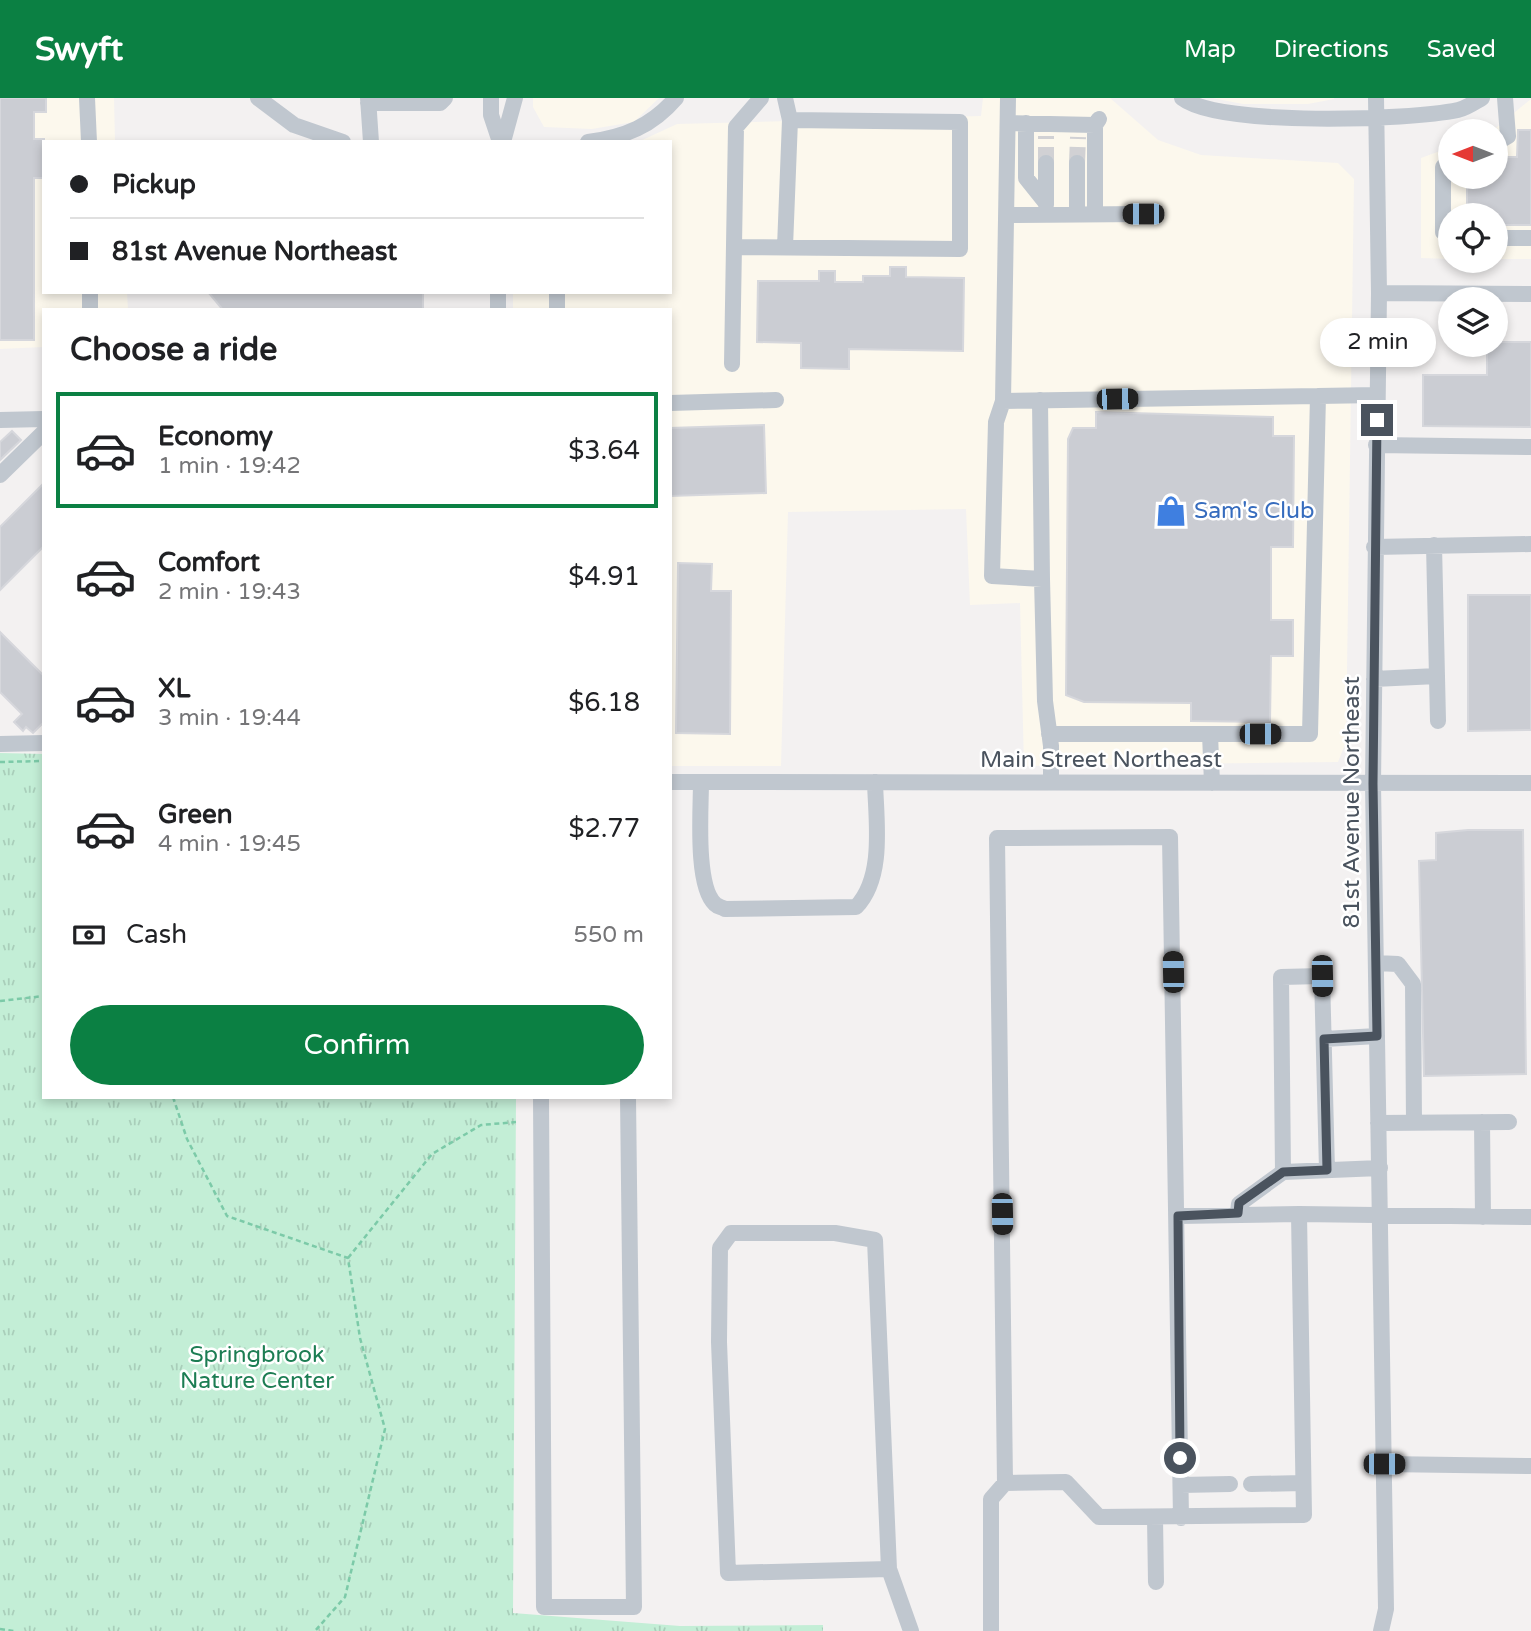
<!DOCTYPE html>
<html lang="en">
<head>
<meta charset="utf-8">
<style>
  body { margin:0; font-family:"Varela Round",sans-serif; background:#f6f6f6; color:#202124; height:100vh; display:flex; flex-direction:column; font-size:26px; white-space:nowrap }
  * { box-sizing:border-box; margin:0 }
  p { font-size:23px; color:#757577 }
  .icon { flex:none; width:38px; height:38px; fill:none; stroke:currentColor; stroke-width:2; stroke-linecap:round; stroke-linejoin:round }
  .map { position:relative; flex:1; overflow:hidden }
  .drawer { position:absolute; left:42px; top:210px; width:630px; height:791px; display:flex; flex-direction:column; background:#fff; border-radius:0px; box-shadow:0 4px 10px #0003 }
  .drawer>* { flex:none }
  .hud { position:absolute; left:42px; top:42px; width:630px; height:154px; border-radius:0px; box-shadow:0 4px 10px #0003; display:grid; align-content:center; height:154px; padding:0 28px; background:#fff }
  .needle { width:46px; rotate:270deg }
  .controls { position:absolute; left:1438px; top:21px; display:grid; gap:14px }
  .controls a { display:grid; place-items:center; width:70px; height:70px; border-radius:50%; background:#fff; box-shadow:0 4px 10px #0003; font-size:35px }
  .end { position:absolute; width:32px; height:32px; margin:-16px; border:9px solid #4a535e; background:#fff; box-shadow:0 0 0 4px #fff }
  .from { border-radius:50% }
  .bubble { position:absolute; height:49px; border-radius:24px; background:#fff; box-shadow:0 4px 10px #0003; font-size:23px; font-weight:600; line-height:49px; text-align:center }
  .car { position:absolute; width:21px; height:42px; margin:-21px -10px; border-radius:9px; box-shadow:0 0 5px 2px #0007; background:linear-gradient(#222 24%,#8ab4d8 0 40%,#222 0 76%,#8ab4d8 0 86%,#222 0) }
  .hud b { display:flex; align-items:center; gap:24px; height:66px; font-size:26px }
  .hud b+b { border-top:2px solid #e0e0e0 }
  .hud i { width:18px; height:18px; background:#202124 }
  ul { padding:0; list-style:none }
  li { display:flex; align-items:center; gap:21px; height:116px; margin:0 14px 10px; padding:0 14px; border:4px solid transparent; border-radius:0px }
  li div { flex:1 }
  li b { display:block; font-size:26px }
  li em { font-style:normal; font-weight:600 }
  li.current { border-color:#0b8043 }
  li>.icon { width:63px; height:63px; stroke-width:1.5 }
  h2 { padding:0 28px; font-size:32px; line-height:84px }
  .pay { display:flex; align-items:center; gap:18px; height:77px; padding:0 28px; font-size:26px }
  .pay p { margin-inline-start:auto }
  .primary-button { display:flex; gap:14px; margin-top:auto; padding:14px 28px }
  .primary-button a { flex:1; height:80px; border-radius:42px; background:#0b8043; color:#fff; font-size:28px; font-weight:600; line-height:80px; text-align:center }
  header { display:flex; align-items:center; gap:42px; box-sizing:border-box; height:98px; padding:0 35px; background:#0b8043; color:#fff }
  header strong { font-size:33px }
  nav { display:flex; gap:38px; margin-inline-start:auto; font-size:24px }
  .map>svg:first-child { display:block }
</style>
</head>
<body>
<header>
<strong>Swyft</strong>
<nav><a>Map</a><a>Directions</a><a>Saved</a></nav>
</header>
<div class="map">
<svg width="1531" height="1533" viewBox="0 0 1531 1533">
  <defs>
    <pattern id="park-tufts" width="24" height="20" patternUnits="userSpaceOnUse" patternTransform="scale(1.75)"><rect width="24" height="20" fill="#c3eed6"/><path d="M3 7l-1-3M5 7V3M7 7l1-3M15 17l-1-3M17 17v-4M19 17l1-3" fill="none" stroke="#a9ceba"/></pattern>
  </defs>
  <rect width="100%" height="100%" fill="#f3f1f1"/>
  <path fill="#fcf8ed" d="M0 0H114L115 44H44V194H127L128 212H44V249L0 251Z
    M533 0H659L634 24 592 31 544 29 533 9Z
    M983 0H1110L1158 42 1201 57 1338 65 1354 81 1346 644 1338 664 1024 668 1020 505 970 507 966 411 788 414 781 668H670V212H513V194H670V44H638L677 26 981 18Z
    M1212 0H1334V1L1308 6H1243Z
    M1531 1V161H1496V117H1451V161L1421 160V60L1451 49V79H1496V33H1492Z"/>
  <path fill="url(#park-tufts)" d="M0 655 44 656V999H516L513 1515 680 1528 823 1527V1533H0Z"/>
  <path fill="#cbcdd3" stroke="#d6d7dc" stroke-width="2" d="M0 0H46V14H34V41H44V80H34V242H0Z
    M1518 32H1531V127H1496V117H1467V79H1496V59H1517Z
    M890 169H906V179L964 180 963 253 849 251V271L801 270V245L757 244 758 183H819V173H835V184H863V178H890Z
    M208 194H423V212H223Z
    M1496 244H1531V329L1423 328V277H1487V247H1496Z
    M1096 314 1273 319V338H1294L1293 449H1271V522H1293V558H1271L1270 624 1191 623V605L1084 604 1066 597 1068 341 1073 330H1096Z
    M764 327 766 395 670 398V330Z
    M12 333 21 342 0 362V344Z
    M44 385V448L0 492V429Z
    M678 465 712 466 711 493H731L730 636 676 635Z
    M1468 497H1531V632L1468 633Z
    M0 534 44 578V624L33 635 26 629 23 633 14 624 22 616 0 594Z
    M1468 732H1523L1526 976 1424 978 1419 763 1436 762V735Z"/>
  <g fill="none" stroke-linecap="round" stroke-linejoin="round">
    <path stroke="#d1d1d4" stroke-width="16" stroke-dasharray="16 8" stroke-linecap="butt" d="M1046 65V38
      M1077 65 1078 39"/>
    <path stroke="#7ccaa8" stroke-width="2.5" stroke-dasharray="5 3.5" stroke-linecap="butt" d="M0 664 44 663
      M0 903 44 898
      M173 999 187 1041 227 1118 348 1160 360 1240 385 1331 345 1499 315 1533
      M348 1160 432 1056 481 1027 516 1024
      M0 1531 14 1533"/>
    <path stroke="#c0c7cf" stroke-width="16" d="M87 0 89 44
      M258 0 294 27 343 44
      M368 0 371 44
      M491 0V17L500 44
      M1008 0 1003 303 996 324 992 478 1042 481 1045 603 1051 648V684
      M1182 0C1219 29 1410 22 1458 12 1467 10 1475 4 1482 0
      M1376 0 1379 195 1373 686 1386 1511 1381 1533
      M368 5H440L445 0
      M1008 25 1095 27 1099 21
      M1026 25V80L1046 105
      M503 44 515 0
      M588 44C625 39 652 28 676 0
      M1496 45 1508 38 1505 0
      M1451 60 1443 69V134L1451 139
      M1046 107V65
      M1077 116V65
      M1095 116V27
      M1006 117 1143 116
      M1496 140H1531
      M734 149 960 151V24L790 22 785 0
      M785 149 790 22
      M90 194V212
      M1379 195 1531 196
      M498 212V194
      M557 212V194
      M732 266 736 29 761 0
      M1040 302 1042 481
      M1003 303 1318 298
      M670 305 776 302
      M0 322 44 321
      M1376 347 1531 349
      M0 377 44 334
      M1434 447 1438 623
      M1374 449 1531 446
      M1374 581 1437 578
      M1049 636H1310L1318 298 1377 297
      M1210 636 1212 685
      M0 646 44 645
      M670 684 1531 685
      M701 684C701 710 695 788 715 806 718 809 722 809 725 811L856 809C885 779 876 722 875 684
      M1376 865 1398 866 1413 886 1414 1025
      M1324 941 1377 938
      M541 999 544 1509H634L628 999
      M1482 1024 1483 1119
      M1378 1025 1509 1024
      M1283 1074 1281 879 1322 878 1327 1072
      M1238 1115 1239 1106 1283 1074 1380 1070
      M1178 1118 1299 1116
      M1384 1366 1531 1368
      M1005 1385 1066 1384 1099 1419 1304 1417 1299 1116 1531 1119
      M1251 1386 1303 1385
      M1181 1387 1230 1386
      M1155 1420 1156 1484
      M889 1471 875 1142 835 1135H731L720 1150 719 1244 728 1475 889 1471 911 1533
      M991 1533V1401L1005 1385 997 740 1170 739 1181 1420"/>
  </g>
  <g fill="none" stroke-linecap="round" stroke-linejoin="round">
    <path stroke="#4a535e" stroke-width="9" d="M1180 1360 1178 1118 1238 1115 1239 1105 1283 1074 1327 1072 1324 941 1377 938 1373 686 1377 322"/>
  </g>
  <defs>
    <symbol id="shop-bare" viewBox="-9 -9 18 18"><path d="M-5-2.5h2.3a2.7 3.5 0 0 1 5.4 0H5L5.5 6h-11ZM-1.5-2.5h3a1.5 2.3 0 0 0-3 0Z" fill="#3f7fe0" stroke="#fff" stroke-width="2.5" paint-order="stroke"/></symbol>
  </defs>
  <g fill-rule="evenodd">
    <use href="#shop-bare" x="1149" y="391" width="44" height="44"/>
  </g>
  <g text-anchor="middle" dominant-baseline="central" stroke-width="5" stroke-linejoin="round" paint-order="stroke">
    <g font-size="23" fill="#366cbe" stroke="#fff" text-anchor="start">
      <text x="1194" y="413">Sam's Club</text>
    </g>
    <g font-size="23" fill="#4a535e" stroke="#fff">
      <text x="1101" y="662">Main Street Northeast</text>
      <text transform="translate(1352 704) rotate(-90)">81st Avenue Northeast</text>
    </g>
    <g font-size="23" fill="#1c7d53" stroke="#fff">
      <text x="257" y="1257">Springbrook<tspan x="257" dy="26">Nature Center</tspan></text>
    </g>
  </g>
</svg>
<div class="controls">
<a><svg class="needle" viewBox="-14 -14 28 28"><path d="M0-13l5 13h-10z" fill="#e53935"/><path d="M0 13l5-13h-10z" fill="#757577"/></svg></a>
<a><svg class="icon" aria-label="locate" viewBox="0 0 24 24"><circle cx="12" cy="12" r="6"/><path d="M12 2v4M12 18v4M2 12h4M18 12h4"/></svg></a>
<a><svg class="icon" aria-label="layers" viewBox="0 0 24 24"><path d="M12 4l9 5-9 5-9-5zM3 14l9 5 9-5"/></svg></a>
</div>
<i class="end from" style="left:1180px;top:1360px"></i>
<i class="end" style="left:1377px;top:322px"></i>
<div class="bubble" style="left:1320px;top:220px;width:116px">2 min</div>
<i class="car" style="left:1143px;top:116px;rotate:270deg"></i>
<i class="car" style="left:1117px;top:301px;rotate:89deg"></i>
<i class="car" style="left:1260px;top:636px;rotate:90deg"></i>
<i class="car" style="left:1173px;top:874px;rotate:359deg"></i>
<i class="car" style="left:1322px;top:878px;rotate:179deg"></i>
<i class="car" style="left:1002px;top:1116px;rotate:179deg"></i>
<i class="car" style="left:1384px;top:1366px;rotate:90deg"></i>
<div class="hud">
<b><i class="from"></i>Pickup</b>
<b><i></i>81st Avenue Northeast</b>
</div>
<section class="drawer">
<h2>Choose a ride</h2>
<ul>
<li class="current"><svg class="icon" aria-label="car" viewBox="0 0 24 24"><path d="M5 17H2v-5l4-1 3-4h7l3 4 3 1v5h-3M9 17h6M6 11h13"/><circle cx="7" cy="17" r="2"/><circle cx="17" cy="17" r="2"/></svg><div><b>Economy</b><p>1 min · 19:42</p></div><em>$3.64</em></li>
<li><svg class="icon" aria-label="car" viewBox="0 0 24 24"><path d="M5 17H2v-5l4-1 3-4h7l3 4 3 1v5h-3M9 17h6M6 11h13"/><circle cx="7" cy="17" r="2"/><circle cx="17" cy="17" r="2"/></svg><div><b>Comfort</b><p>2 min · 19:43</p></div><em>$4.91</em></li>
<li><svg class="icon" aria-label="car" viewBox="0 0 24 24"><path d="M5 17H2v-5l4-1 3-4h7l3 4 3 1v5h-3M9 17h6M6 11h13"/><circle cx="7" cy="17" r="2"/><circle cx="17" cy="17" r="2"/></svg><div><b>XL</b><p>3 min · 19:44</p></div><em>$6.18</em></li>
<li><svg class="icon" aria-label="car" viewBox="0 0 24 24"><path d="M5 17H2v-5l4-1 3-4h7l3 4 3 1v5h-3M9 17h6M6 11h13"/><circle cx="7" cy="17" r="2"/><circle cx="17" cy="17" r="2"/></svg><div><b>Green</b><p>4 min · 19:45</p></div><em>$2.77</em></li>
</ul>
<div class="pay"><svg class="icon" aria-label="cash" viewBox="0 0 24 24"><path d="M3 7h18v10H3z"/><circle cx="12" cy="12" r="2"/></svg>Cash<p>550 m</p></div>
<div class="primary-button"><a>Confirm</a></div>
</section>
</div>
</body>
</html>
